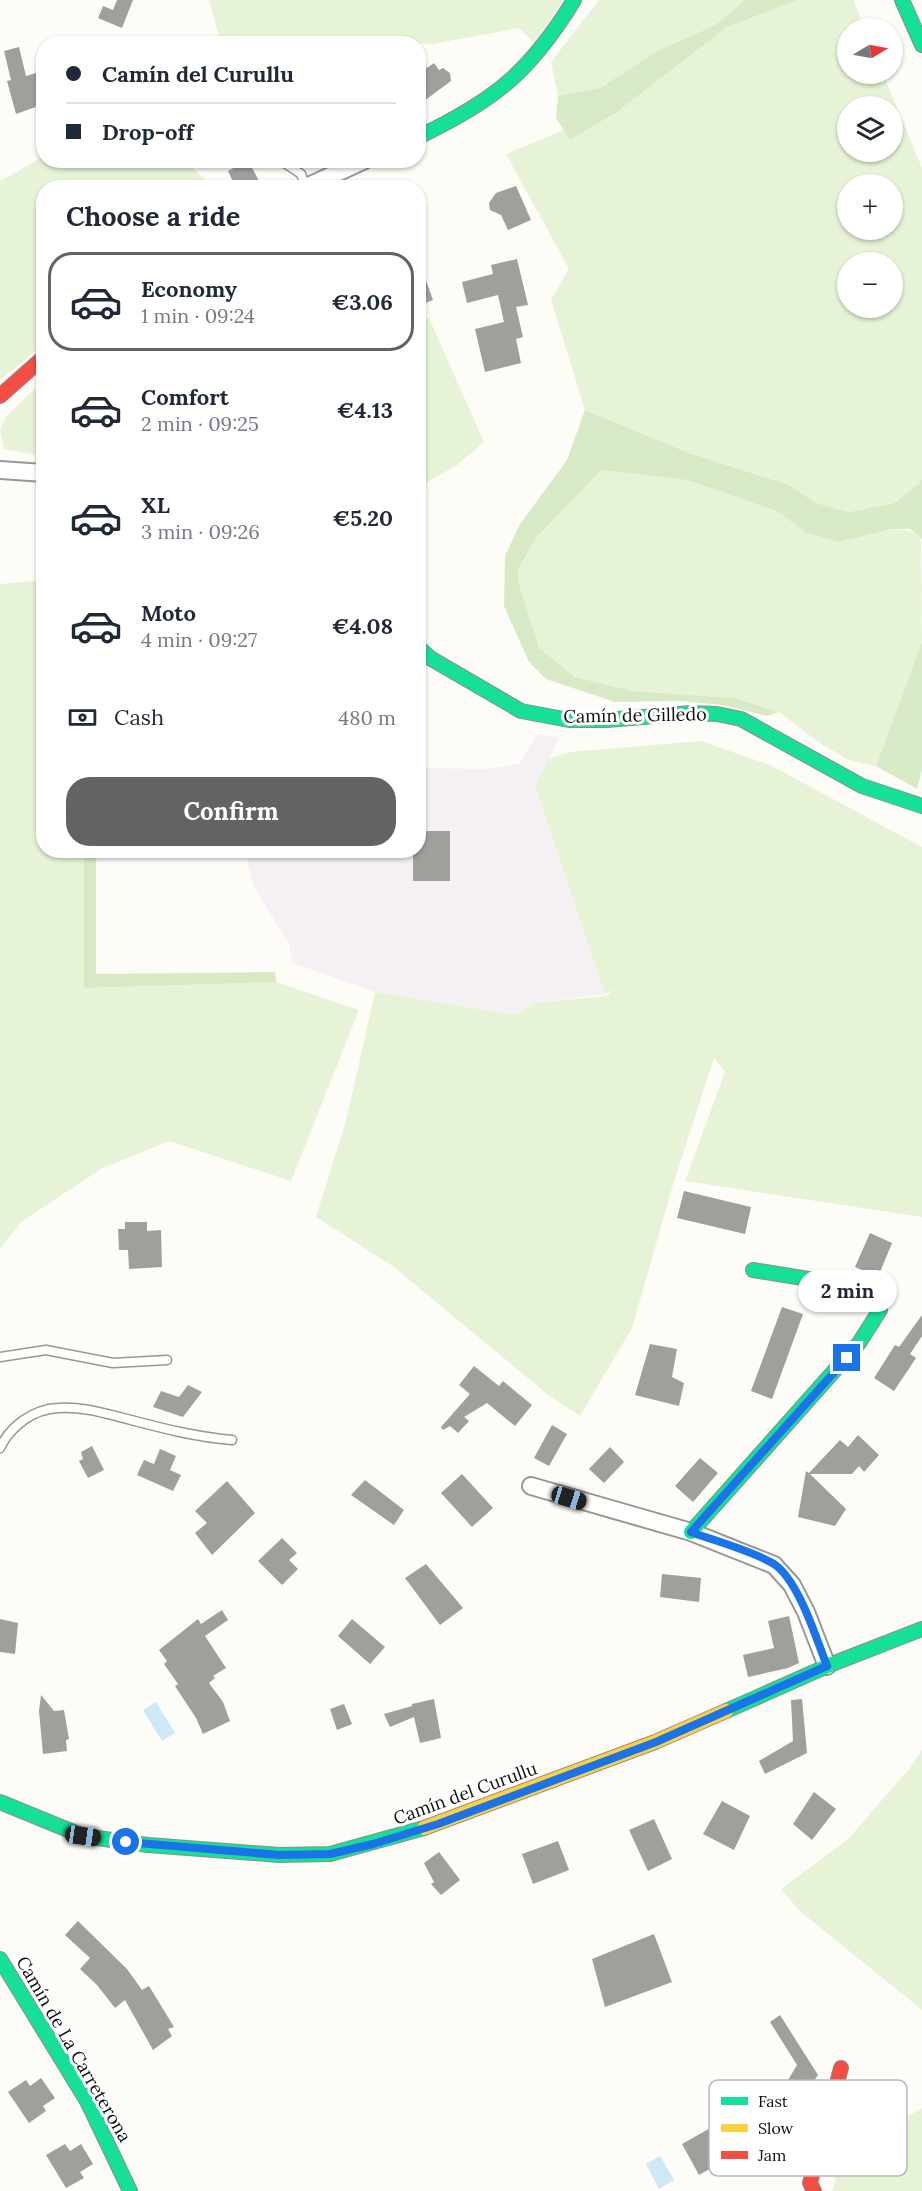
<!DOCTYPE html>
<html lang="en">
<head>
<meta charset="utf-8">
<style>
  body { margin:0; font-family:Lora,serif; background:#f2f2f3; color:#1f2937; height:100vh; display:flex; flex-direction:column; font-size:22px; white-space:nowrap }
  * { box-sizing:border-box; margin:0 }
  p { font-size:20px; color:#747a83 }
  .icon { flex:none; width:33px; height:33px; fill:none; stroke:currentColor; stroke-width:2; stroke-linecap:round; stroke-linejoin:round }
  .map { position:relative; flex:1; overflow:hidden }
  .drawer { position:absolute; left:36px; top:180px; width:390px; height:678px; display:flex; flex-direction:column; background:#fff; border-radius:24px; box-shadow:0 2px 4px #0004 }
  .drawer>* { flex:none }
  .guide { position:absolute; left:36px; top:36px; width:390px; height:132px; border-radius:24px; box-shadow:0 2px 4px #0004; display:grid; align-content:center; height:132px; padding:0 30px; background:#fff }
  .needle { width:39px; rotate:80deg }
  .fabs { position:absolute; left:837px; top:18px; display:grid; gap:12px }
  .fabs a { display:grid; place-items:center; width:66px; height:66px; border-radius:50%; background:#fff; box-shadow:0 2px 4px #0004; font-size:30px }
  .end { position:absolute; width:27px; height:27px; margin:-14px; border:8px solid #1a73e8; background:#fff; box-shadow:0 0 0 3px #fff }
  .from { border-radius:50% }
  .bubble { position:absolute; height:42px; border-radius:21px; background:#fff; box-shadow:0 2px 4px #0004; font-size:20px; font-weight:800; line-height:42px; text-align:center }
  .car { position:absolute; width:18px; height:36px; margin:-18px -9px; border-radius:8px; box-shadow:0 0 4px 2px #0007; background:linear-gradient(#222 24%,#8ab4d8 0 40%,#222 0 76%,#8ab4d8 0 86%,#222 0) }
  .guide b { display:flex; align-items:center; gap:21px; height:57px; font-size:22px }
  .guide b+b { border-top:2px solid #e0e1e3 }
  .guide i { width:15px; height:15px; background:#1f2937 }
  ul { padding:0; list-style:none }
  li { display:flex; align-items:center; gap:18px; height:99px; margin:0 12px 9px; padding:0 18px; border:3px solid transparent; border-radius:24px }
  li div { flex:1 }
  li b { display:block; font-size:22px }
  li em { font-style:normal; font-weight:800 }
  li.active { border-color:#646362 }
  li>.icon { width:54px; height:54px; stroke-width:1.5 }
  h2 { padding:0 30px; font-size:27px; line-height:72px }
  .pay { display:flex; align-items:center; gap:15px; height:66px; padding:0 30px; font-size:22px }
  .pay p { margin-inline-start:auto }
  .cta { display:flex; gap:12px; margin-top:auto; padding:12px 30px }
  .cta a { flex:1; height:69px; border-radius:24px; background:#646362; color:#fff; font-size:24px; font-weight:800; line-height:69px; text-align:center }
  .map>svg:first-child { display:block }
</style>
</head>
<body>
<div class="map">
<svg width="922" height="2191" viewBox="0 0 922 2191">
  <rect width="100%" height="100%" fill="#fdfcf7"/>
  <path fill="#f5f0f3" d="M537 735 560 737 535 787 605 994 535 1003 515 1015 375 992 293 963 288 942 253 885 245 851 418 850 419 768 486 769 519 764Z"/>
  <path fill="#e7f3d7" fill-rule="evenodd" d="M209 0H563L535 43 519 28 432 44H419L221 43Z
    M599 0H745L715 26 659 50 600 88 558 96 551 62Z
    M798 0H853L865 28H848V74H883L922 168V478L919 484 894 503 849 512 816 503 789 485 689 453 585 410 551 300 569 269 506 154 564 130 570 140 617 112 727 27ZM848 106H892V152H848ZM848 184H892V230H848ZM848 262H892V308H848Z
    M43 157 44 160H184L213 187 44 188 43 345 0 380V181Z
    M429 318 484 442 456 466 419 486V323Z
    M43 380V456L4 449 0 430 6 417Z
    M600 470 688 479 779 508 839 542C865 536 897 520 921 537L922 642 876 766 848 760 817 741 779 712 734 698 633 691 575 677 539 648 519 584 518 571 537 537Z
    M43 580 44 850 84 851V988L276 982 359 1010 291 1181 169 1141 101 1169 21 1222 0 1249V584Z
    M701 741 770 765 922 847V1217L685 1181 725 1072 714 1058 672 1188 632 1328 580 1416 547 1394 394 1267 316 1217 346 1121 375 992 515 1015 535 1003 606 996 615 989 605 994 535 786 549 759 569 752Z
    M922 1750V2010L801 1912 781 1889 848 1839 910 1768Z
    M922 2108V2191H832L836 2179 826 2164Z"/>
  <path fill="#d8eac5" d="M745 0H798L727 27 617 112 570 140 556 118 558 96 600 88 659 50 714 26Z
    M585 410 689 453 789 485 816 503 849 512 894 503 919 484 922 478V539L910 529H891L839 542 807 533 777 511 688 480 601 470 537 537 518 570 519 584 539 648 575 677 633 691 734 698 779 712 767 716 723 705 680 701 615 702 546 679 529 662 504 606 505 556 520 524 567 460Z
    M922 642V770L917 789 876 766Z
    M84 851H96V974L275 972 276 982 84 988Z"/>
  <path fill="#cde8f7" d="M156 1702 175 1733 162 1741 143 1710Z
    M660 2156 674 2180 659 2189 646 2164Z"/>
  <path fill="#a19f9c" d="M117 0H133L122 28 98 18 103 6 113 10Z
    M19 47 26 76 36 73 44 104 16 114 7 81 11 80 4 51Z
    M418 55 427 68 434 63 439 70 443 68 450 73 451 81 424 101 418 91Z
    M248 160 259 181 246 188H236L228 171Z
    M516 186 531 220 508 230 501 215 490 210 489 203 496 193Z
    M517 259 528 305 516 307 523 337 516 339 521 363 485 372 475 329 504 322 498 295 467 303 462 282 493 274 491 265Z
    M420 264 433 300 418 306V265Z
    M418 831H450V881H413V850H418Z
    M684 1191 751 1207 745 1234 677 1218Z
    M125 1222H147V1231L161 1230 162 1267 129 1269 128 1250H119L118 1229H125Z
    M870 1233 892 1243 878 1277 855 1267Z
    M782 1307 803 1314 772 1399 751 1391Z
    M922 1315V1336L910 1354 916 1358 894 1391 874 1378 895 1345 899 1347Z
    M650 1344 677 1349 672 1377 684 1383 679 1406 635 1395Z
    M474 1366 499 1386 503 1381 532 1405 515 1426 487 1403 464 1417 469 1421 458 1433 450 1426 443 1430 441 1427 470 1394 459 1385Z
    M188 1385 202 1392 183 1417 153 1407 161 1391 179 1397Z
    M552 1425 567 1434 549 1466 534 1458Z
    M858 1435 879 1455 864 1472 859 1466 852 1474H810L846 1509 835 1526 798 1517 806 1471 809 1473 840 1440 848 1447Z
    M92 1446 104 1470 88 1478 79 1461 83 1459 81 1452Z
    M610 1447 624 1462 604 1483 589 1469Z
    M160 1449 176 1456 170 1470 181 1475 173 1491 137 1475 144 1460 154 1464Z
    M700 1458 718 1473 693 1502 675 1486Z
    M462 1474 493 1508 472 1527 441 1493Z
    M365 1480 404 1510 394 1525 351 1495Z
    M227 1481 255 1513 212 1555 195 1533 207 1523 195 1511Z
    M282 1538 297 1553 289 1560 298 1569 282 1585 258 1561Z
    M426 1564 463 1608 440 1625 405 1578Z
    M662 1574 701 1578 699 1602 660 1597Z
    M222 1610 228 1620 205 1636 226 1668 213 1676 215 1678 209 1683 223 1702 230 1721 203 1734 196 1718 175 1686 178 1684 164 1664 167 1661 159 1650 198 1619 201 1624Z
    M789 1616 799 1663 788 1668 748 1677 743 1655 774 1648 768 1621Z
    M0 1619 18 1623 15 1654 0 1652Z
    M352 1619 385 1647 370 1664 338 1636Z
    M41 1695 54 1711 64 1710 69 1739 66 1740 67 1751 43 1754 39 1711Z
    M434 1699 441 1738 420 1743 414 1717 390 1727 384 1714 412 1706V1704Z
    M802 1699 807 1753 765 1774 759 1761 793 1741 791 1700Z
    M344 1704 352 1724 337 1730 330 1709Z
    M814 1792 836 1809 812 1840 793 1824Z
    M722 1801 750 1816 734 1850 703 1834Z
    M654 1819 672 1859 648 1871 629 1830Z
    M558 1841 569 1870 533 1884 522 1854Z
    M439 1852 460 1880 441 1895 431 1884 434 1882 424 1863Z
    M78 1921 127 1969 142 1990 149 1986 174 2027 168 2029 172 2036 153 2050 125 2000 115 2008 97 1985 80 1969 90 1958 65 1935Z
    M654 1934 672 1982 605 2007 592 1959Z
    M780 2015 818 2075 794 2110 779 2095 797 2065 770 2022Z
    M41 2078 55 2098 43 2106 46 2111 29 2123 8 2092 26 2080 30 2086Z
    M721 2122 738 2153 699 2175 682 2144Z
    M65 2144 70 2151 81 2144 93 2164 80 2172 84 2178 66 2188 46 2155Z"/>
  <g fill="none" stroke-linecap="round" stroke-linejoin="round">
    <defs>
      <path id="lane" d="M280 160 301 174 306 187
        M0 1357 46 1350 113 1363 167 1360
        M0 1448C10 1426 34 1409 58 1408 83 1406 107 1414 131 1420 165 1429 197 1437 232 1440"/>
      <path id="street" d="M304 188 365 160
        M0 470 44 473
        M531 1486 691 1532 774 1565 792 1585 806 1612 827 1666"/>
      <path id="fast" d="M902 0 922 45
        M418 137C494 101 530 72 574 0
        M418 647 430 658 521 711 569 720H607L691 713 717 714 741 719 862 786 922 806
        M691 1532 859 1343 880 1310 881 1297 870 1289 753 1270
        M726 1711 832 1664 922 1629
        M0 1802 83 1836 148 1845 279 1855 330 1854 424 1828
        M0 1959 87 2101 130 2191"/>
      <path id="slow" d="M424 1828 655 1742 726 1711"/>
      <path id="jam" d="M0 396 44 357
        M814 2191 810 2183 841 2068"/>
    </defs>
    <use href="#lane" stroke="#979795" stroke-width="11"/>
    <use href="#street" stroke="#979795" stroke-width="20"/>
    <use href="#fast" stroke="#8e8d8b" stroke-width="16"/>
    <use href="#slow" stroke="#8e8d8b" stroke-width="16"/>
    <use href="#jam" stroke="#8e8d8b" stroke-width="16"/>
    <use href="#lane" stroke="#fffffe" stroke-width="8"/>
    <use href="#street" stroke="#fffffe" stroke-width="16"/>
    <use href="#fast" stroke="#16e098" stroke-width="14"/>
    <use href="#slow" stroke="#ffcf43" stroke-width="14"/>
    <use href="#jam" stroke="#f24e42" stroke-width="14"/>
  </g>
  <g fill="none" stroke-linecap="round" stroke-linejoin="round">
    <path stroke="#1a73e8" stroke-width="8" d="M126 1842 279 1855 330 1854 373 1844 438 1824 656 1742 827 1666C816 1638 799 1581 774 1564 753 1551 715 1541 691 1532L847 1358"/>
  </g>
  <g text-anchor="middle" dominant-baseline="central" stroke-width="6" stroke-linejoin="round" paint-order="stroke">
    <g font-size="18" fill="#111" stroke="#fff">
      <text transform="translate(635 715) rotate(-1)">Camín de Gilledo</text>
      <text transform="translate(465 1793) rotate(-20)">Camín del Curullu</text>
      <text transform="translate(74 2049) rotate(60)">Camín de La Carreterona</text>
    </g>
  </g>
  <rect x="709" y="2080" width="198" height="96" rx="9" fill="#fff" stroke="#b8b8b8" stroke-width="1.5"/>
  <rect x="721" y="2097" width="27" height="8" fill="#16e098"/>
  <rect x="721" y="2124" width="27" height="8" fill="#ffcf43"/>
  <rect x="721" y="2151" width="27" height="8" fill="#f24e42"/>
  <g font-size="16" fill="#111">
    <text x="758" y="2107">Fast</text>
    <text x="758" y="2134">Slow</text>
    <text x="758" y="2161">Jam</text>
  </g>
</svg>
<div class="fabs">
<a><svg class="needle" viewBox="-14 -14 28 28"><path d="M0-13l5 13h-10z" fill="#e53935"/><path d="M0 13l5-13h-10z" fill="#747a83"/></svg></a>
<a><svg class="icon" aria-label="layers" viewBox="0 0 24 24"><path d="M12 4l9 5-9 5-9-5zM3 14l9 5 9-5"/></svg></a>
<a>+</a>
<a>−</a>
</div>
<i class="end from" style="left:126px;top:1842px"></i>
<i class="end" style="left:847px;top:1358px"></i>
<div class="bubble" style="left:798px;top:1270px;width:99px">2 min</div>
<i class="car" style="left:569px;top:1498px;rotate:107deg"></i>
<i class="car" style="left:83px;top:1836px;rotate:98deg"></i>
<div class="guide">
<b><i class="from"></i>Camín del Curullu</b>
<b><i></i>Drop-off</b>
</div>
<section class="drawer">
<h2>Choose a ride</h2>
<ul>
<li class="active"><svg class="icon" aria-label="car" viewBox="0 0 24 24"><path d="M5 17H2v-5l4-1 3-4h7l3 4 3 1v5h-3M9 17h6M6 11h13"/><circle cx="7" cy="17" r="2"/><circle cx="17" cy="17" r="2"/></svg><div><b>Economy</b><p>1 min · 09:24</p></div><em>€3.06</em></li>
<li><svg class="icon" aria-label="car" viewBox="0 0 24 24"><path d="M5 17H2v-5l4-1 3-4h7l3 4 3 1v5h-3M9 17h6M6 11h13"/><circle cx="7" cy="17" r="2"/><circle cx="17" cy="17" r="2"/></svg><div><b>Comfort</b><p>2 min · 09:25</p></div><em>€4.13</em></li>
<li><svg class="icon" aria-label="car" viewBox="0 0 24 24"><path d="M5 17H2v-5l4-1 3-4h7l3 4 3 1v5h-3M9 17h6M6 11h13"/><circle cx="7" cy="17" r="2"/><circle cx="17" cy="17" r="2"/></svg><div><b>XL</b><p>3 min · 09:26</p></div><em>€5.20</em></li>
<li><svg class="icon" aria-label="car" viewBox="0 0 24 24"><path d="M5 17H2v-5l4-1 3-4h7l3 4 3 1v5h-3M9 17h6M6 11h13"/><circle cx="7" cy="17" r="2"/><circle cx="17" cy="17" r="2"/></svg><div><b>Moto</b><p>4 min · 09:27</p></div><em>€4.08</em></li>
</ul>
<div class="pay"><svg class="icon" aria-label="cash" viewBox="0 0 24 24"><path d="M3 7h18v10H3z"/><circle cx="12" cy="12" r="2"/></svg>Cash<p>480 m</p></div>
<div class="cta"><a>Confirm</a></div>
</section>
</div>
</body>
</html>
